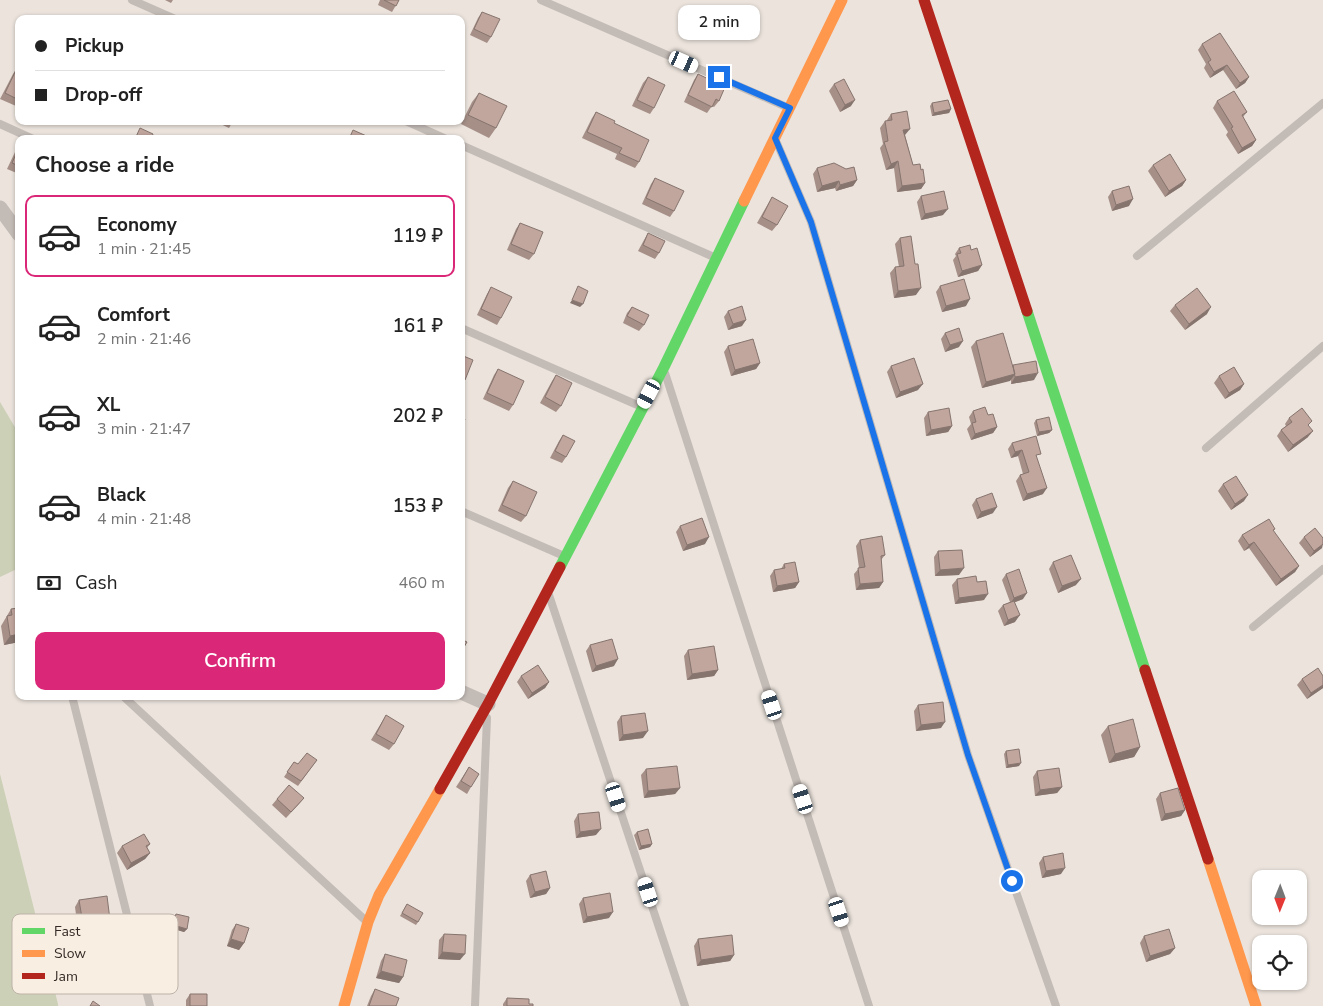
<!DOCTYPE html>
<html lang="en">
<head>
<meta charset="utf-8">
<style>
  body { margin:0; font-family:"Nunito Sans",sans-serif; background:#f6f6f6; color:#222; height:100vh; display:flex; flex-direction:column; font-size:19px; white-space:nowrap }
  * { box-sizing:border-box; margin:0 }
  p { font-size:16px; color:#767676 }
  .icon { flex:none; width:28px; height:28px; fill:none; stroke:currentColor; stroke-width:2; stroke-linecap:round; stroke-linejoin:round }
  .map { position:relative; flex:1; overflow:hidden }
  .panel { position:absolute; left:15px; top:135px; width:450px; height:565px; display:flex; flex-direction:column; background:#fff; border-radius:10px; box-shadow:0 1px 4px #0004 }
  .panel>* { flex:none }
  .guide { position:absolute; left:15px; top:15px; width:450px; height:110px; border-radius:10px; box-shadow:0 1px 4px #0004; display:grid; align-content:center; height:110px; padding:0 20px; background:#fff }
  .needle { width:32px; rotate:181deg }
  .tools { position:absolute; left:1252px; top:870px; display:grid; gap:10px }
  .tools a { display:grid; place-items:center; width:55px; height:55px; border-radius:10px; background:#fff; box-shadow:0 1px 4px #0004; font-size:25px }
  .end { position:absolute; width:22px; height:22px; margin:-11px; border:6px solid #1a73e8; background:#fff; box-shadow:0 0 0 2px #fff }
  .from { border-radius:50% }
  .bubble { position:absolute; height:35px; border-radius:10px; background:#fff; box-shadow:0 1px 4px #0004; font-size:16px; font-weight:600; line-height:35px; text-align:center }
  .car { position:absolute; width:15px; height:30px; margin:-15px -8px; border-radius:6px; box-shadow:0 0 4px 1px #0007; background:linear-gradient(#fff 24%,#345 0 40%,#fff 0 76%,#345 0 86%,#fff 0) }
  .guide b { display:flex; align-items:center; gap:18px; height:48px; font-size:19px }
  .guide b+b { border-top:1px solid #e0e0e0 }
  .guide i { width:12px; height:12px; background:#222 }
  ul { padding:0; list-style:none }
  li { display:flex; align-items:center; gap:15px; height:82px; margin:0 10px 8px; padding:0 10px; border:2px solid transparent; border-radius:10px }
  li div { flex:1 }
  li b { display:block; font-size:19px }
  li em { font-style:normal; font-weight:600 }
  li.current { border-color:#db2777 }
  li>.icon { width:45px; height:45px; stroke-width:1.5 }
  h2 { padding:0 20px; font-size:22px; line-height:60px }
  .pay { display:flex; align-items:center; gap:12px; height:55px; padding:0 20px; font-size:19px }
  .pay p { margin-inline-start:auto }
  .primary-button { display:flex; gap:10px; margin-top:auto; padding:10px 20px }
  .primary-button a { flex:1; height:58px; border-radius:10px; background:#db2777; color:#fff; font-size:20px; font-weight:600; line-height:58px; text-align:center }
  .map>svg:first-child { display:block }
</style>
</head>
<body>
<div class="map">
<svg width="1323" height="1006" viewBox="0 0 1323 1006">
  <rect width="100%" height="100%" fill="#ebe3dc"/>
  <path fill="#ccd0b6" d="M0 402 19 434V568L0 577Z
    M0 774 58 1004V1006H0Z"/>
  <g fill="none" stroke-linecap="round" stroke-linejoin="round">
    <path stroke="#c3bbb6" stroke-width="8" d="M132 0 175 19
      M541 0 789 108
      M406 121 446 139
      M0 124 33 139
      M777 143 811 222 968 755 1056 1006
      M461 145 716 258
      M1137 256 1323 103
      M461 328 642 407
      M665 373 869 1006
      M1206 448 1323 346
      M461 511 564 556
      M549 595 685 1006
      M1253 627 1323 569
      M72 696 150 1006
      M123 696 366 921
      M475 1006 487 718"/>
    <path stroke="#c3bbb6" stroke-width="15" d="M0 208 19 234
      M461 692 488 704"/>
    <path stroke="#63d668" stroke-width="11" d="M1027 311 1145 670
      M560 567 664 367 744 201"/>
    <path stroke="#ff974d" stroke-width="11" d="M744 201 842 0
      M1208 859 1256 1006
      M344 1006 368 922 379 895 440 789"/>
    <path stroke="#b3261e" stroke-width="11" d="M924 0 1027 311
      M1145 670 1208 859
      M440 789 488 704 560 567"/>
  </g>
  <path fill="#a58f87" d="M165 0H173L171 3Z
    M380 0H399L392 12 378 5Z
    M482 12 491 37 487 43 470 35 478 18Z
    M1202 44 1249 77 1245 83 1236 89 1223 70 1210 78 1204 68 1206 64 1198 50Z
    M17 68H19V102L16 106 0 99 13 74Z
    M698 74 719 101 714 107 712 106 707 113 684 102 694 80Z
    M648 77 654 108 650 114 632 106 643 83Z
    M834 84 851 106 840 112 829 91Z
    M479 93 496 128 489 138 461 124 472 102Z
    M1217 101 1247 112 1243 117 1256 140 1252 146 1238 154 1226 135 1228 132 1213 108Z
    M932 103 951 109 949 113 932 116 930 106Z
    M596 112 614 123 639 162 635 168 615 159 617 154 582 138 592 118Z
    M891 114 905 135 913 165 921 170 925 183 921 189 897 192 894 168 886 170 880 148 883 144 880 128 885 121H887V120Z
    M214 121H233L229 128Z
    M19 146V174L7 169 16 150Z
    M1153 165 1186 180 1182 186 1165 197 1148 171Z
    M817 168 857 180 853 186 836 191 835 188 817 192 813 174Z
    M655 178 674 211 670 217 642 204 651 184Z
    M1112 191 1129 206 1112 211 1108 197Z
    M921 196 943 215 921 220 917 202Z
    M772 197 777 225 772 231 757 223Z
    M520 223 534 254 529 260 507 250 516 229Z
    M648 233 659 253 655 259 638 251 644 240Z
    M900 238 916 295 894 298 890 273 895 267H899L895 244Z
    M959 248 971 250 982 265 978 271 958 277 953 260 956 256 955 254Z
    M940 286 966 306 942 312 936 292Z
    M491 287 501 318 497 325 477 315 487 294Z
    M1175 305 1207 314 1185 330 1170 311Z
    M632 307 644 325 639 331 623 323 627 313Z
    M728 311 742 326 728 330 724 317Z
    M945 333 959 347 945 352 941 339Z
    M976 341 1013 366V365L1034 380 1011 384V380L982 388 971 347Z
    M728 346 760 363 756 369 731 376 724 352Z
    M891 366 918 390 896 398 887 372Z
    M498 369 513 405 509 411 483 399 494 375Z
    M556 375 561 406 556 412 540 403 552 381Z
    M1219 376 1244 384 1240 390 1225 399 1214 383Z
    M973 411 997 427 993 433 971 440 967 429 971 424 969 417Z
    M928 412 952 426 948 432 926 436 924 418Z
    M1289 418 1308 437 1288 452 1277 436 1281 430 1286 426 1285 424Z
    M1036 420 1052 430 1049 433 1037 436 1034 423Z
    M563 435 566 457 562 463 550 458 559 441Z
    M1012 443 1037 459 1043 494 1023 501 1016 481 1020 475 1023 474 1018 456 1011 458 1008 449Z
    M513 481 526 516 521 522 498 511 508 488Z
    M1223 484 1244 501 1231 510 1218 491Z
    M976 499 993 513 977 519 972 505Z
    M680 526 705 544 683 551 676 532Z
    M1275 529 1273 531 1299 566 1295 572 1276 586 1249 548 1244 551 1238 541 1242 535Z
    M1304 537 1322 548 1310 557 1299 543Z
    M860 540 885 555 881 560 883 582 879 588 856 590 854 574 859 568 856 546Z
    M938 551 959 575 935 576 934 557Z
    M1053 562 1076 585 1058 593 1049 569Z
    M784 564 799 582 795 588 773 592 770 576 774 570 781 569Z
    M1006 574 1023 599 1015 602V622L1004 626 998 611 1003 605 1010 602 1002 580Z
    M957 579 977 582 984 600 955 604 952 585Z
    M19 608V642L4 645 1 626 11 609Z
    M590 645 614 666 592 672 586 651Z
    M688 650 718 670 714 676 687 680 684 656Z
    M521 676 549 682 545 688 528 699 517 682Z
    M1302 679 1323 685V688L1307 699 1297 685Z
    M918 705 941 728 916 731 914 711Z
    M386 715 394 744 389 750 371 740Z
    M621 716 643 738 619 741 617 722Z
    M1108 726 1140 747 1134 757 1109 763 1101 735Z
    M1006 751 1019 766 1006 768 1004 754Z
    M317 760 298 786 284 777 294 762 298 764Z
    M469 767 471 787 467 794 456 787Z
    M646 769 680 788 675 794 644 798 641 775Z
    M1037 771 1062 787 1057 793 1035 796 1033 777Z
    M1160 793 1185 810 1181 816 1161 821 1156 799Z
    M304 798 299 804 286 818 272 805 277 799Z
    M578 814 596 835 576 838 574 821Z
    M637 832 652 844 650 847 639 850 634 835Z
    M150 844 147 848 150 853 145 859 127 870 117 853 122 846Z
    M1043 857 1061 874 1042 878 1039 863Z
    M530 875 550 888 546 894 530 898 526 881Z
    M583 898 609 918 583 923 579 904Z
    M79 900 106 926 78 930 75 907Z
    M407 904 418 922 416 925 400 916Z
    M176 914 187 929 184 932 171 928 174 917Z
    M236 924 244 943 239 950 227 946 232 930Z
    M444 934 460 960 438 959 439 940Z
    M1144 936 1175 948 1170 954 1146 962 1140 943Z
    M698 939 734 955 730 961 697 966 694 946Z
    M82 946 98 954 101 958 106 973 102 979 82 982 78 953Z
    M385 954 403 977 399 983 376 978 381 961Z
    M375 989 396 1006H367L371 996Z
    M190 994 207 1006H186V1000Z
    M507 998 529 1004 533 1006H503V1004Z"/>
  <path fill="#86746e" d="M1227 65 1223 70 1210 78 1214 72Z
    M1249 77 1245 83 1236 89 1240 83Z
    M855 100 851 106 840 112 845 105Z
    M951 109 949 113 932 116 934 113Z
    M910 129 905 135 899 136 903 130Z
    M1256 140 1252 146 1238 154 1242 148Z
    M898 161 894 168 886 170 891 164Z
    M857 180 853 186 836 191 840 185Z
    M1186 180 1182 186 1165 197 1169 191Z
    M839 181 835 188 817 192 822 186Z
    M925 183 921 189 897 192 902 186Z
    M1133 199 1129 206 1112 211 1116 205Z
    M948 209 943 215 921 220 925 214Z
    M982 265 978 271 958 277 962 271Z
    M921 288 916 295 894 298 898 291Z
    M970 299 966 306 942 312 946 306Z
    M572 300 583 304 580 307 570 303Z
    M1211 307 1207 314 1185 330 1189 324Z
    M746 320 742 326 728 330 733 324Z
    M963 341 959 347 945 352 950 345Z
    M760 363 756 369 731 376 735 370Z
    M1038 373 1034 380 1011 384 1015 377Z
    M1015 374 1010 381 982 388 986 382Z
    M461 379 465 380 461 386Z
    M923 384 918 390 896 398 900 392Z
    M1244 384 1240 390 1225 399 1229 393Z
    M952 426 948 432 926 436 931 430Z
    M997 427 993 433 971 440 975 434Z
    M1052 430 1049 433 1037 436 1039 432Z
    M1313 431 1308 437 1288 452 1293 445Z
    M1022 450 1018 456 1011 458 1015 452Z
    M1047 488 1043 494 1023 501 1027 494Z
    M1248 495 1244 501 1231 510 1235 504Z
    M997 507 993 513 977 519 981 512Z
    M709 537 705 544 683 551 687 545Z
    M1254 542 1249 548 1244 551 1249 545Z
    M1323 544 1322 548 1310 557 1314 551Z
    M1299 566 1295 572 1276 586 1281 579Z
    M964 568 959 575 935 576 940 570Z
    M1081 579 1076 585 1058 593 1062 586Z
    M799 582 795 588 773 592 777 586Z
    M883 582 879 588 856 590 860 584Z
    M1027 593 1023 599 1010 604 1014 598Z
    M988 594 984 600 955 604 959 598Z
    M1020 615 1015 622 1004 626 1008 620Z
    M19 634V642L4 645 10 636Z
    M618 659 614 666 592 672 596 666Z
    M718 670 714 676 687 680 692 674Z
    M549 682 545 688 528 699 532 693Z
    M1323 685V688L1307 699 1311 693Z
    M945 722 941 728 916 731 921 725Z
    M648 731 643 738 619 741 623 735Z
    M1140 747 1134 757 1109 763 1115 754Z
    M1021 763 1019 766 1006 768 1008 765Z
    M1062 787 1057 793 1035 796 1040 790Z
    M680 788 675 794 644 798 648 791Z
    M1185 810 1181 816 1161 821 1165 814Z
    M601 829 596 835 576 838 580 832Z
    M652 844 650 847 639 850 641 846Z
    M150 853 145 859 127 870 131 863Z
    M1065 868 1061 874 1042 878 1046 871Z
    M550 888 546 894 530 898 535 892Z
    M613 912 609 918 583 923 587 917Z
    M110 920 106 926 78 930 83 924Z
    M173 925 187 929 184 932 171 928Z
    M231 939 244 943 239 950 227 946Z
    M1175 948 1170 954 1146 962 1150 956Z
    M442 952 465 954 460 960 438 959Z
    M734 955 730 961 697 966 701 960Z
    M381 971 403 977 399 983 376 978Z
    M106 973 102 979 82 982 86 976Z"/>
  <path fill="#c0a69d" stroke="#86746e" d="M384 0H399L396 6Z
    M482 12 500 19 491 37 474 29Z
    M1220 33 1249 77 1240 83 1227 65 1214 72 1208 62 1211 60 1202 44Z
    M17 68H19V100L5 93Z
    M698 74 725 87 719 101 716 99 712 107 688 95Z
    M648 77 665 85 654 108 637 100Z
    M844 79 855 100 845 105 834 84Z
    M1234 91 1247 112 1242 115 1256 140 1242 148 1231 128 1233 127 1217 101Z
    M479 93 507 106 496 128 468 115Z
    M948 100 951 109 934 113 932 103Z
    M907 111 910 129 903 130 913 165 920 164 921 170 923 169 925 183 902 186 898 161 891 164 884 142 888 141 885 121 892 120 891 114Z
    M596 112 615 121 614 123 649 140 639 162 619 153 622 148 587 132Z
    M140 128 153 134 151 139H135Z
    M353 130 371 138V139H349Z
    M19 147V166L12 163Z
    M1170 154 1186 180 1169 191 1153 165Z
    M834 163 846 169 854 167 857 180 840 185 839 181 822 186 817 168Z
    M655 178 684 191 674 211 646 198Z
    M1129 186 1133 199 1116 205 1112 191Z
    M944 191 948 209 925 214 921 196Z
    M772 197 788 206 777 225 762 217Z
    M520 223 543 232 534 254 511 244Z
    M648 233 665 241 659 253 643 245Z
    M911 236 915 264H918L921 288 898 291 895 267 904 266 900 238Z
    M970 245 971 250 977 248 982 265 962 271 957 254 961 253 959 248Z
    M964 279 970 299 946 306 940 286Z
    M578 286 588 291 583 304 572 300Z
    M491 287 512 297 501 318 481 309Z
    M1197 288 1211 307 1189 324 1175 305Z
    M742 306 746 320 733 324 728 311Z
    M632 307 649 315 644 325 627 316Z
    M959 328 963 341 950 345 945 333Z
    M1003 333 1015 374 986 382 976 341Z
    M753 339 760 363 735 370 728 346Z
    M461 355 473 360 465 380 461 379Z
    M914 358 923 384 900 392 891 366Z
    M1036 361 1038 373 1015 377 1013 365Z
    M1234 367 1244 384 1229 393 1219 376Z
    M498 369 524 381 513 405 487 393Z
    M556 375 572 383 561 406 545 397Z
    M985 407 988 415 993 414 997 427 975 434 972 423 976 422 973 411Z
    M949 408 952 426 931 430 928 412Z
    M1302 408 1312 421 1308 425 1313 431 1293 445 1281 430 1292 422 1289 418Z
    M461 417 465 419 461 427Z
    M1049 417 1052 430 1039 432 1036 420Z
    M563 435 575 441 566 457 555 451Z
    M1036 436 1041 454 1036 455 1047 488 1027 494 1020 475 1029 472 1022 450 1015 452 1012 443Z
    M1236 476 1248 495 1235 504 1223 484Z
    M513 481 537 492 526 516 502 505Z
    M992 493 997 507 981 512 976 499Z
    M702 518 709 537 687 545 680 526Z
    M1269 519 1275 529 1273 530 1299 566 1281 579 1254 542 1249 545 1242 535Z
    M1315 528 1323 538V544L1314 551 1304 537Z
    M882 536 885 555 881 556 883 582 860 584 858 568 865 567 860 540Z
    M962 550 964 568 940 570 938 551Z
    M1071 555 1081 579 1062 586 1053 562Z
    M795 562 799 582 777 586 774 570 785 568 784 564Z
    M1019 569 1027 593 1014 598 1006 574Z
    M976 576 977 582 986 581 988 594 959 598 957 579Z
    M1014 601 1020 615 1008 620 1003 605Z
    M19 608V634L10 636 7 616 12 615 11 609Z
    M461 639 467 642 461 652Z
    M612 639 618 659 596 666 590 645Z
    M714 646 718 670 692 674 688 650Z
    M538 665 549 682 532 693 521 676Z
    M1318 668 1323 676V685L1311 693 1302 679Z
    M943 702 945 722 921 725 918 705Z
    M645 713 648 731 623 735 621 716Z
    M386 715 404 726 394 744 376 734Z
    M1133 719 1140 747 1115 754 1108 726Z
    M1019 749 1021 763 1008 765 1006 751Z
    M307 753 317 760 301 781 287 772 294 762 298 764Z
    M677 766 680 788 648 791 646 769Z
    M469 767 479 774 471 787 461 781Z
    M1059 768 1062 787 1040 790 1037 771Z
    M289 785 304 798 291 812 277 799Z
    M1178 788 1185 810 1165 814 1160 793Z
    M599 812 601 829 580 832 578 814Z
    M648 829 652 844 641 846 637 832Z
    M144 834 150 844 146 846 150 853 131 863 122 846Z
    M1063 853 1065 868 1046 871 1043 857Z
    M546 871 550 888 535 892 530 875Z
    M610 893 613 912 587 917 583 898Z
    M107 896 110 920 83 924 79 900Z
    M407 904 423 913 418 922 402 913Z
    M176 914 189 917 187 929 173 925Z
    M236 924 249 928 244 943 231 939Z
    M1169 929 1175 948 1150 956 1144 936Z
    M444 934 466 935 465 954 442 952Z
    M732 935 734 955 701 960 698 939Z
    M385 954 407 960 403 977 381 971Z
    M375 989 399 998 396 1006H369Z
    M190 994H207V1006H190Z
    M507 998 529 999V1004H533V1006H507Z
    M93 1001 100 1006H90Z"/>
  <g fill="none" stroke-linecap="round" stroke-linejoin="round">
    <path stroke="#1a73e8" stroke-width="6" d="M719 77 790 108 775 138 811 222 968 755 1012 881"/>
  </g>
  <rect x="12" y="914" width="166" height="80" rx="8" fill="#f9eee2" stroke="#beb3a9" stroke-width="1"/>
  <rect x="22" y="928" width="23" height="6" fill="#63d668"/>
  <rect x="22" y="950" width="23" height="7" fill="#ff974d"/>
  <rect x="22" y="973" width="23" height="6" fill="#b3261e"/>
  <g font-size="14" fill="#342925">
    <text x="54" y="936">Fast</text>
    <text x="54" y="958">Slow</text>
    <text x="54" y="981">Jam</text>
  </g>
</svg>
<div class="tools">
<a><svg class="needle" viewBox="-14 -14 28 28"><path d="M0-13l5 13h-10z" fill="#e53935"/><path d="M0 13l5-13h-10z" fill="#767676"/></svg></a>
<a><svg class="icon" aria-label="locate" viewBox="0 0 24 24"><circle cx="12" cy="12" r="6"/><path d="M12 2v4M12 18v4M2 12h4M18 12h4"/></svg></a>
</div>
<i class="end from" style="left:1012px;top:881px"></i>
<i class="end" style="left:719px;top:77px"></i>
<div class="bubble" style="left:678px;top:5px;width:82px">2 min</div>
<i class="car" style="left:684px;top:62px;rotate:114deg"></i>
<i class="car" style="left:649px;top:394px;rotate:208deg"></i>
<i class="car" style="left:772px;top:705px;rotate:342deg"></i>
<i class="car" style="left:616px;top:797px;rotate:162deg"></i>
<i class="car" style="left:803px;top:799px;rotate:342deg"></i>
<i class="car" style="left:648px;top:892px;rotate:342deg"></i>
<i class="car" style="left:839px;top:912px;rotate:162deg"></i>
<div class="guide">
<b><i class="from"></i>Pickup</b>
<b><i></i>Drop-off</b>
</div>
<section class="panel">
<h2>Choose a ride</h2>
<ul>
<li class="current"><svg class="icon" aria-label="car" viewBox="0 0 24 24"><path d="M5 17H2v-5l4-1 3-4h7l3 4 3 1v5h-3M9 17h6M6 11h13"/><circle cx="7" cy="17" r="2"/><circle cx="17" cy="17" r="2"/></svg><div><b>Economy</b><p>1 min · 21:45</p></div><em>119 ₽</em></li>
<li><svg class="icon" aria-label="car" viewBox="0 0 24 24"><path d="M5 17H2v-5l4-1 3-4h7l3 4 3 1v5h-3M9 17h6M6 11h13"/><circle cx="7" cy="17" r="2"/><circle cx="17" cy="17" r="2"/></svg><div><b>Comfort</b><p>2 min · 21:46</p></div><em>161 ₽</em></li>
<li><svg class="icon" aria-label="car" viewBox="0 0 24 24"><path d="M5 17H2v-5l4-1 3-4h7l3 4 3 1v5h-3M9 17h6M6 11h13"/><circle cx="7" cy="17" r="2"/><circle cx="17" cy="17" r="2"/></svg><div><b>XL</b><p>3 min · 21:47</p></div><em>202 ₽</em></li>
<li><svg class="icon" aria-label="car" viewBox="0 0 24 24"><path d="M5 17H2v-5l4-1 3-4h7l3 4 3 1v5h-3M9 17h6M6 11h13"/><circle cx="7" cy="17" r="2"/><circle cx="17" cy="17" r="2"/></svg><div><b>Black</b><p>4 min · 21:48</p></div><em>153 ₽</em></li>
</ul>
<div class="pay"><svg class="icon" aria-label="cash" viewBox="0 0 24 24"><path d="M3 7h18v10H3z"/><circle cx="12" cy="12" r="2"/></svg>Cash<p>460 m</p></div>
<div class="primary-button"><a>Confirm</a></div>
</section>
</div>
</body>
</html>
